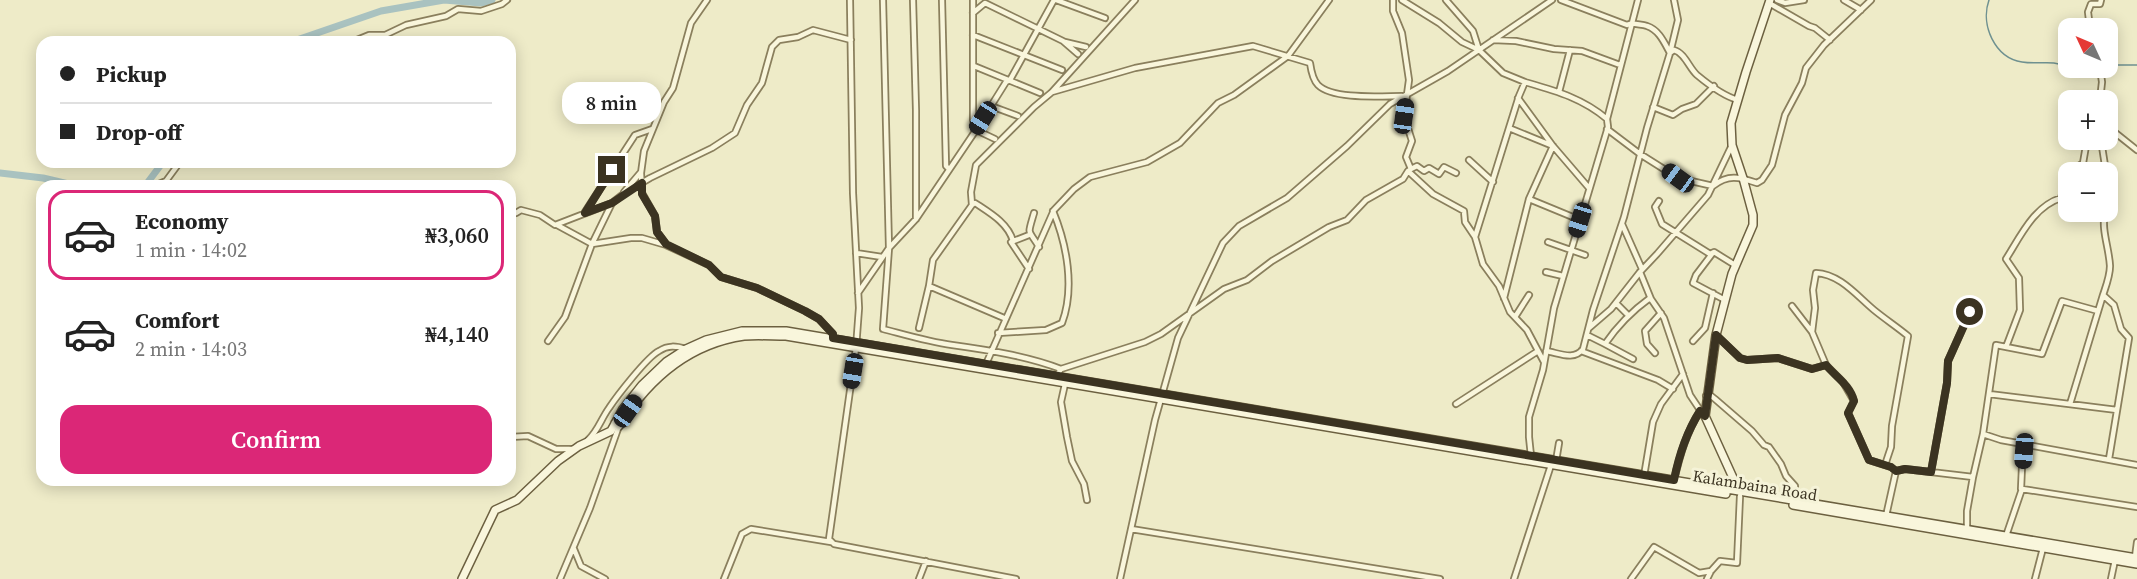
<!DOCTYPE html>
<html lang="en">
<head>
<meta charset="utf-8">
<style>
  body { margin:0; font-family:"Source Serif 4",serif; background:#f6f6f6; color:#222; height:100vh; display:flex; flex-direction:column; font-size:22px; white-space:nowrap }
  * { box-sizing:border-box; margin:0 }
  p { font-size:20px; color:#767676 }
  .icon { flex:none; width:33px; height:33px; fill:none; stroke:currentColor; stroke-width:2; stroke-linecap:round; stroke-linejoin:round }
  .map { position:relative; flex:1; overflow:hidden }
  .side { position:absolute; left:36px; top:180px; width:480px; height:306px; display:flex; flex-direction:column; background:#fff; border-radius:18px; box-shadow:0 3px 15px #0003 }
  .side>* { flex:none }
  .top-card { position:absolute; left:36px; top:36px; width:480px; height:132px; border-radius:18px; box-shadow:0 3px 15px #0003; display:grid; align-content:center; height:132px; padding:0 24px; background:#fff }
  .needle { width:39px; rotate:314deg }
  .buttons { position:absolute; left:2058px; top:18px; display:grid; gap:12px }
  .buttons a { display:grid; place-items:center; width:60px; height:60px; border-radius:12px; background:#fff; box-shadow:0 3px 15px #0003; font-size:30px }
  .end { position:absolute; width:27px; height:27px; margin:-14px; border:8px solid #3b3321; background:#fff; box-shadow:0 0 0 3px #fff }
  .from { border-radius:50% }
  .bubble { position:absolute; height:42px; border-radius:18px; background:#fff; box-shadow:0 3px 15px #0003; font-size:20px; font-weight:600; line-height:42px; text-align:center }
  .car { position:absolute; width:18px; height:36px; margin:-18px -9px; border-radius:8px; box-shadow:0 0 4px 2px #0007; background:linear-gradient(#222 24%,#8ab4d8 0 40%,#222 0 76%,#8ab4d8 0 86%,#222 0) }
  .top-card b { display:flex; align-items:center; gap:21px; height:57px; font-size:22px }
  .top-card b+b { border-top:2px solid #e0e0e0 }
  .top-card i { width:15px; height:15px; background:#222 }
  ul { padding:10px 0 0; list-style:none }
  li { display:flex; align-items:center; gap:18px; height:90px; margin:0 12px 9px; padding:0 12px; border:3px solid transparent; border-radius:18px }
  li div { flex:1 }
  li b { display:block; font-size:22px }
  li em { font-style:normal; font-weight:600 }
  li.current { border-color:#db2777 }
  li>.icon { width:54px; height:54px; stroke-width:1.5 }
  .action { display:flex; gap:12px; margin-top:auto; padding:12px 24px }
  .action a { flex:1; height:69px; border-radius:18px; background:#db2777; color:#fff; font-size:24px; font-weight:600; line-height:69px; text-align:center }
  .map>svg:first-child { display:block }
</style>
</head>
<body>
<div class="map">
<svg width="2137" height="579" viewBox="0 0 2137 579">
  <rect width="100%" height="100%" fill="#eeebc8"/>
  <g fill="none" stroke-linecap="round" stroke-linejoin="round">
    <path stroke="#6f9190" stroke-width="1.5" d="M1989 0C1980 25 1995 58 2022 62 2040 65 2051 59 2068 67
      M2108 65H2137
      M2070 68H2088"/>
    <path stroke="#a9c2c0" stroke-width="7" d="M291 42 381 11 444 0 481 3 492 0
      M0 173 43 178 77 186
      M145 186 163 162"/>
    <defs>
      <path id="street" d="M850 0 853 193 859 308 856 348 829 539 834 544 1016 579
        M913 0 916 110V219
        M942 0 946 166 949 169
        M973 0V120L976 130 995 139
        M1054 0 1010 80 1006 82 976 130 916 219 889 248 883 329C906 335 929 342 952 345 988 350 1027 356 1061 369
        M1056 0 1105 18
        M1393 0V11L1402 33 1409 80 1404 116 1412 141 1406 157 1411 169 1408 171
        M1402 0 1439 23 1462 42 1479 50 1503 73 1525 82
        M1446 0 1473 31 1479 50
        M1561 0 1627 25 1632 23C1637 25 1642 24 1647 26 1659 30 1664 42 1670 53L1678 20 1674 0
        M1777 0 1785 3 1804 0
        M1844 0 1861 10
        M1769 3 1809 26 1815 28 1830 40
        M973 13 985 3 1063 41 1078 54
        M2090 28 2088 12 2091 4H2100L2101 0
        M973 35 1062 70
        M1493 40 1516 41 1554 49 1582 51 1620 65
        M352 42 369 35H385L406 25 446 16 458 9 481 11 502 4 507 0
        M1065 42 1086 47
        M974 66 1040 93
        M1052 92 1135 68 1253 46 1310 63C1311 70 1313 80 1318 85 1333 100 1382 96 1402 96
        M1559 92 1570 50
        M1518 98 1553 146 1589 188
        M2100 100 2102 82 2100 68
        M991 106 1018 116
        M1653 107 1673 115 1682 109 1696 104 1714 86
        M2108 127 2137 150
        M1509 128 1553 146 1529 199
        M1607 129 1640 154 1678 178 1713 186C1728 174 1739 177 1757 183L1762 180 1772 165 1785 115 1802 83 1806 68 1824 45 1871 0
        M2101 140 2106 172
        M1469 160 1493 182
        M1411 169 1417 166 1424 171 1429 168 1439 174 1444 167 1456 173
        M2070 172 2083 163 2087 140
        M154 186 166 181 180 162
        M624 192 641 172
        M1659 201 1655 207 1662 224 1710 254 1714 252 1735 265
        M972 205 975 203C990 213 1008 223 1013 241
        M585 212 635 135 652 129
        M2105 212C2101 230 2109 247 2110 266 2110 276 2106 286 2103 295L2114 305 2121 329 2129 338 2109 459
        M1034 213C1027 237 1028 228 1039 247
        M510 214 516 213 521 210 540 215 555 225 612 203 626 192 650 178 712 148 735 133 747 105 762 83 772 47 779 40 798 37 813 30 851 40
        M1622 224 1642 269
        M557 225 592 244 612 203
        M1475 237 1519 96 1525 82C1556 91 1582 98 1607 119
        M1548 242 1585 255
        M666 244 657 232 655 216 642 193 641 173 644 151 664 102 673 88 691 23 707 0
        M856 253 882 257
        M1712 254 1696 275 1693 283 1725 300
        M1029 269 1011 242 1029 235
        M1546 272 1563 276
        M1640 272 1651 299 1664 318 1690 395 1704 416
        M858 293 889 248 883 0
        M1504 298 1529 199 1580 220
        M1616 303 1628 315
        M1792 306 1812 332 1826 365 1843 382 1854 401 1848 413 1869 460 1891 467 1896 471 1886 516
        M1970 312 1948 361 1947 383 1931 472 1973 477
        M1515 317 1529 295
        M1004 318 929 286 933 260 972 205 971 192 976 165 1034 107 1052 92 1135 0
        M919 328 929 286
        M1589 328 1611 309 1640 272 1657 254 1708 195 1732 145
        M1812 332 1815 308 1813 290 1816 273C1840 274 1857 296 1874 310 1885 319 1897 327 1908 336L1892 426 1891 447 1885 465
        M998 333 1046 330 1062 323C1075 288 1067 245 1053 211
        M1587 335 1605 344C1618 325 1632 311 1650 298
        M1716 335 1740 358 1747 360 1778 358 1812 369 1826 365
        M548 341 565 317 592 244 631 238H642L666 245 709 265 721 277 757 288 805 311 819 319 833 334 832 342
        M1693 341 1705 328 1713 293
        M1605 344 1633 359
        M2006 347 2020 310 2019 278 2006 259C2020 237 2034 206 2061 198L2068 175
        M1546 351C1559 353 1574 361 1583 349L1593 310 1624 217 1647 128 1670 53 1674 50C1685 53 1689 68 1697 75 1709 85 1723 96 1738 100
        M1581 351 1658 380 1673 389
        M1655 353 1647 344 1645 331 1661 313
        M986 364 1054 210 1074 189 1090 177 1147 162 1180 143 1218 103 1234 95 1288 56 1329 0
        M1057 375 1061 369 1145 342 1161 334 1224 289 1247 280 1272 261 1329 227 1347 220 1366 200 1403 179 1408 171 1433 194 1464 211 1465 222 1475 237 1483 264 1499 286 1510 312 1527 330 1544 362
        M1065 384 1061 402 1067 437 1072 461 1084 484 1087 500
        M1989 394 2117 410
        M1706 396 1710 395 1715 399 1752 431 1764 445 1769 447 1781 464 1786 476 1795 486V501
        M1456 404 1538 351
        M2070 404 2103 295
        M1983 434 2001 440 2137 465
        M510 437 528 436 556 449H574
        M588 440C598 431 601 419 609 408 617 396 647 357 659 351 668 345 676 346 686 349
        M1531 456 1529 437V417L1543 370 1554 308 1608 127 1607 119 1638 0
        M1556 461 1559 443
        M1896 471 1905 469 1931 472
        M1644 476 1653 422 1661 404 1683 374
        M1674 480C1680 455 1686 433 1700 411
        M2021 489 2023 444
        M1131 529 1440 579
        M1967 529V511L1973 477 1983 434 1996 345 2042 354 2062 301 2098 311
        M2006 536 2022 489 2137 507
        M574 549 581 566 605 579
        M2135 557 2137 542
        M560 579 590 508 619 426
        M724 579 742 534 751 529 831 542
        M919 579 926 561
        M1120 579 1155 420 1178 338 1223 243 1239 226 1287 198 1347 146 1390 104 1448 71 1552 0
        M1514 579 1552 462
        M1631 579 1654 547 1699 573 1711 571
        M1707 579 1711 571 1720 561 1737 563 1740 496
        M2035 579 2043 548
        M2111 579 2115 560"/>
      <path id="secondary" d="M615 423 619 426C648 380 688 344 744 336 758 335 772 336 786 336L1726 494
        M1739 491 1705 416 1716 335 1732 274 1753 225V215L1743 178 1732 145 1731 123 1746 72 1770 0
        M1793 505 2137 564
        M462 579 495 510 517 500 558 461 579 446 611 431 623 409 642 385 666 362 686 349 706 340 742 331H786L2137 558"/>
    </defs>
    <use href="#street" stroke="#8a7f5d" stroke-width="8"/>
    <use href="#secondary" stroke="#6c6040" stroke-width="10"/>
    <use href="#street" stroke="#f9f6dc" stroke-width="4.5"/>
    <use href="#secondary" stroke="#f9f6dc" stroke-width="7"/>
  </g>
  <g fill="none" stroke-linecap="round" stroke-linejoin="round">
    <path stroke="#3b3321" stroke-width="8" d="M612 170 585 213 612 203 642 183V194L655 216 657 232 666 244 709 265 721 277 757 288 805 311 819 319 833 334V338L1674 480C1679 455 1686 433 1700 411L1705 416 1716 335 1740 358 1747 360 1778 358 1812 369 1826 365C1836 377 1850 385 1854 401L1848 413 1869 460 1891 467 1896 471 1905 469 1931 472 1947 383 1948 361 1970 312"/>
  </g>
  <g text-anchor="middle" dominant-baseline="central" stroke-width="6" stroke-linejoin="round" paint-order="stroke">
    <g font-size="16" fill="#3b3321" stroke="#f5f3d8">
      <text transform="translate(1755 485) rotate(9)">Kalambaina Road</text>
    </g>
  </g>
</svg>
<div class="buttons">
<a><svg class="needle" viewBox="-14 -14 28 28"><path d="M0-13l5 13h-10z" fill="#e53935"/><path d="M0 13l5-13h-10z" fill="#767676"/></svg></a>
<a>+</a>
<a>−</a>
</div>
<i class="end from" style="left:1970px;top:312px"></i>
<i class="end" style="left:612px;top:170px"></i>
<div class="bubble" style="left:562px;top:82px;width:99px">8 min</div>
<i class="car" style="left:1404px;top:116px;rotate:8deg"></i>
<i class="car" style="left:983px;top:118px;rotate:212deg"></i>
<i class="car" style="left:1678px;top:178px;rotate:306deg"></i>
<i class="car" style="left:1580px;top:220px;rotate:197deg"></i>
<i class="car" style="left:853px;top:371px;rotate:189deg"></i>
<i class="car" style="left:628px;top:411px;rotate:35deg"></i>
<i class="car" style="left:2024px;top:451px;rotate:184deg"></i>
<div class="top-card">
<b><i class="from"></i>Pickup</b>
<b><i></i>Drop-off</b>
</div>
<section class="side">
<ul>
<li class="current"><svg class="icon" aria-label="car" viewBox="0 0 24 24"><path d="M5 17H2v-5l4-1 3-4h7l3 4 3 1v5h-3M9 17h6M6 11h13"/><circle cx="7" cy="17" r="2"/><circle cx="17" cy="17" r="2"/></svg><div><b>Economy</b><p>1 min · 14:02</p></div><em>₦3,060</em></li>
<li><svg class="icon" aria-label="car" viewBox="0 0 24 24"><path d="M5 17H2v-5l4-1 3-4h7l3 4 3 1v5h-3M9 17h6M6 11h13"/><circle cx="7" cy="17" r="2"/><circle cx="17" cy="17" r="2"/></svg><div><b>Comfort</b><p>2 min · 14:03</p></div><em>₦4,140</em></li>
</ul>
<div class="action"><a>Confirm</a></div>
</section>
</div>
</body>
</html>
